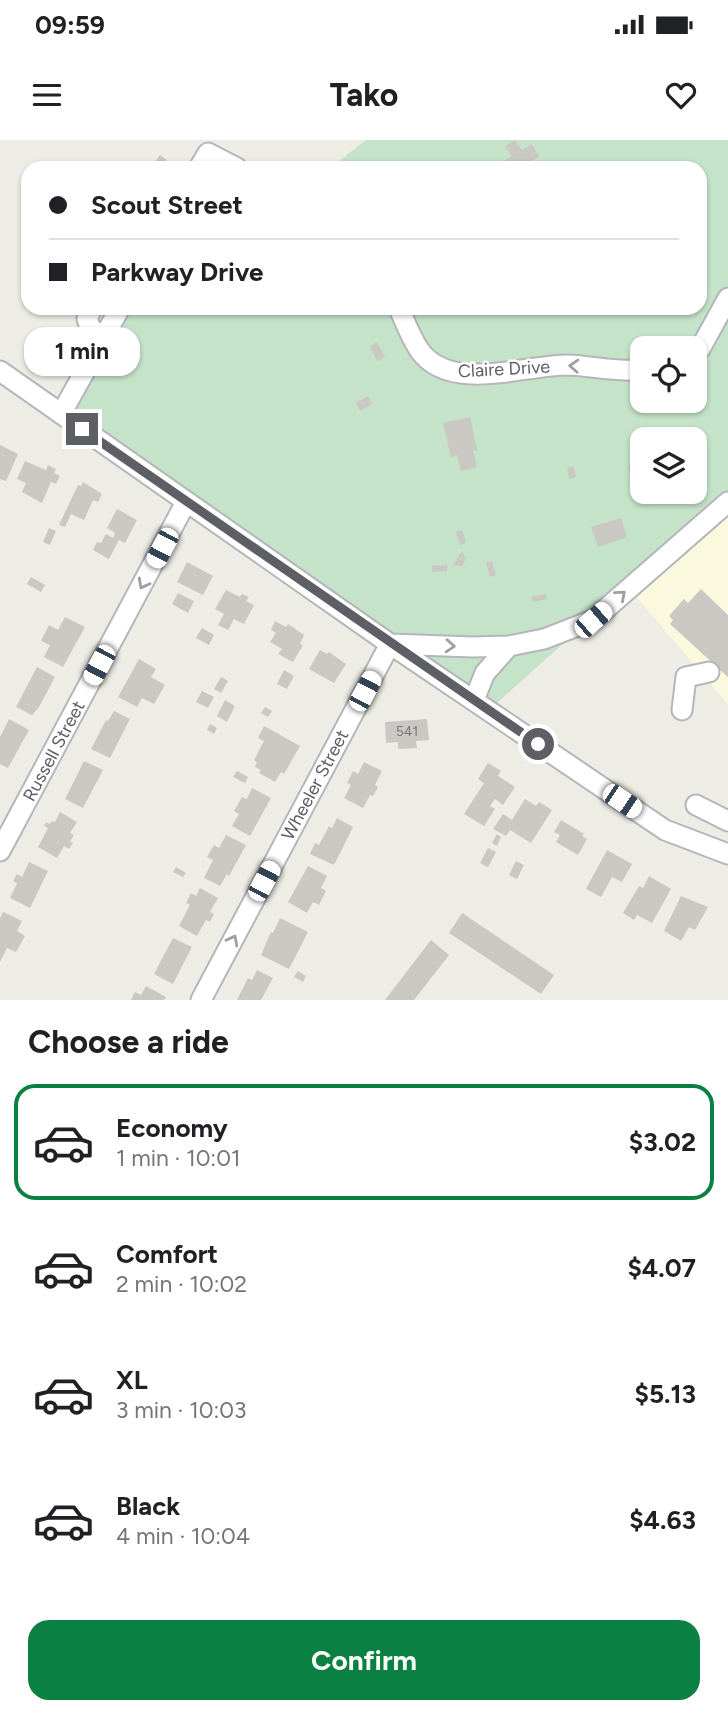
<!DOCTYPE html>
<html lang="en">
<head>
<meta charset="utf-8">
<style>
  body { margin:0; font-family:Figtree,sans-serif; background:#f6f6f6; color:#202124; height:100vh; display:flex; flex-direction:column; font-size:26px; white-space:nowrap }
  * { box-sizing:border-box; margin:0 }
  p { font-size:23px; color:#757577 }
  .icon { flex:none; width:38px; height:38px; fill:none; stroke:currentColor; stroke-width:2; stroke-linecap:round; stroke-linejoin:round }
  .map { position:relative; height:860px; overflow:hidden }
  .details { display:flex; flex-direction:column; background:#fff; flex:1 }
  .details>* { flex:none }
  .top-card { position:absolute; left:21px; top:21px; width:686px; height:154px; border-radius:21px; box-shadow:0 2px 5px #0004; display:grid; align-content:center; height:154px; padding:0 28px; background:#fff }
  .controls { position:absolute; left:630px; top:196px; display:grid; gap:14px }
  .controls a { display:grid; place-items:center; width:77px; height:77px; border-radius:14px; background:#fff; box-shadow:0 2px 5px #0004; font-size:35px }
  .end { position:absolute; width:32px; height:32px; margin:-16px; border:9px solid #5d5f64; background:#fff; box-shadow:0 0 0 4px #fff }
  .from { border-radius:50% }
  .bubble { position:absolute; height:49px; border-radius:21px; background:#fff; box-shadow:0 2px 5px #0004; font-size:23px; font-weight:700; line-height:49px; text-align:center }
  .car { position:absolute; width:21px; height:42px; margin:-21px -10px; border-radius:9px; box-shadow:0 0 5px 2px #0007; background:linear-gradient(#fff 24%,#345 0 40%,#fff 0 76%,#345 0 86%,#fff 0) }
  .top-card b { display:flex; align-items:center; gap:24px; height:66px; font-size:26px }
  .top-card b+b { border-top:2px solid #e0e0e0 }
  .top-card i { width:18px; height:18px; background:#202124 }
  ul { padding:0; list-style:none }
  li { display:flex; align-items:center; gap:21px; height:116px; margin:0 14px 10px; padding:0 14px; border:4px solid transparent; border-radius:21px }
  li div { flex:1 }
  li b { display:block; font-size:26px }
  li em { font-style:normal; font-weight:700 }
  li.on { border-color:#0b8043 }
  li>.icon { width:63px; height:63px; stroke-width:1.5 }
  h2 { padding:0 28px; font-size:32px; line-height:84px }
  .cta { display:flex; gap:14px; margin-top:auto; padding:14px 28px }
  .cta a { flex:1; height:80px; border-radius:21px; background:#0b8043; color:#fff; font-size:28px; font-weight:700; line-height:80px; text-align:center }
  .status { display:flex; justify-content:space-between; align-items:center; height:49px; padding:0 35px; background:#fff; direction:ltr }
  .status svg { height:19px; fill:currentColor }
  header { display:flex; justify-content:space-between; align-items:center; height:91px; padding:0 28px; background:#fff; font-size:32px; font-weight:700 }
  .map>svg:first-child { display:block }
</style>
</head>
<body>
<div class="status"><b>09:59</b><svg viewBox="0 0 49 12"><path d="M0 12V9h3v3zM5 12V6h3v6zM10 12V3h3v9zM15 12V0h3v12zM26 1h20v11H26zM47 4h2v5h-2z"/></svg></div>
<header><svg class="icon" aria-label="menu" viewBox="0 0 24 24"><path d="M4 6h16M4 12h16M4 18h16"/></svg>Tako<svg class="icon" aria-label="heart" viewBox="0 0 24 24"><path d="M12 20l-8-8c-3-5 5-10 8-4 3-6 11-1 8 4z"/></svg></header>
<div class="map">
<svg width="728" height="860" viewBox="0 0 728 860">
  <rect width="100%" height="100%" fill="#eeede5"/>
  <path fill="#fbf9dd" d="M728 372V564L634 454Z"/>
  <path fill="#c4e3c9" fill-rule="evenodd" d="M366 0H728V356L489 570 69 275 126 168H700V28H330ZM642 208H695V261H642ZM642 299H695V352H642Z"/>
  <path fill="#c9c8c2" d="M515 0 522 10 532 4 539 17 528 23 531 28H506L503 22 512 16 505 6Z
    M160 15 167 20 161 28H151Z
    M377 202 385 217 377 221 370 206Z
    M368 256 372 264 360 271 356 263Z
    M470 277 477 310 473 311 477 327 461 331 457 315 451 317 443 283Z
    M0 305 18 314 6 341 0 339Z
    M25 321 46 330 48 325 56 329 54 333 60 336 56 344 51 342 42 363 22 352 26 343 17 339Z
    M642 323V352H651L637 356 628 327Z
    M573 327 576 337 569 339 567 328Z
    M83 342 102 354 98 362 93 360 84 380 71 374 65 387 59 385 78 345 81 346Z
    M117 369 137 380 125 403 119 400 109 419 93 410 97 402 101 403 106 394 113 398 115 393 107 388Z
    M621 378 627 397 598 407 591 387Z
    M49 388 56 391 50 405 43 402Z
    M462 390 466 403 460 405 456 392Z
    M462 411 466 418 462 426 453 425Z
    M492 421 496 435 490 437 486 423Z
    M187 422 213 436 203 455 177 442Z
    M447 425V431L432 432V426Z
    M31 437 45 445 41 452 27 444Z
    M701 449 728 475V537L670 484 673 480 669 476 684 459 688 463Z
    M226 450 240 457 242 454 249 457 246 461 254 465 244 484 234 479 228 490 218 485 224 474 215 469Z
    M178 453 194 461 188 473 172 464Z
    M546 454 547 459 532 462 531 457Z
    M65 477 85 487 63 527 44 517 50 505 41 501 49 485 58 490Z
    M275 481 286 487 288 484 304 495 300 504 303 505 293 522 278 514 282 509 270 502 276 493 271 490Z
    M202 488 214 495 209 505 196 498Z
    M320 510 327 514 329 512 346 524 334 543 309 529Z
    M139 519 156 529 151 537 165 545 154 564 142 558 137 567 118 557Z
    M37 527 55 537 39 567 32 575 16 567Z
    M284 530 294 536 287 549 277 544Z
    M221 537 228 541 221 553 214 549Z
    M202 551 214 557 208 568 196 562Z
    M225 560 235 566 227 582 217 576Z
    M265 567 272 571 268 577 261 573Z
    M114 571 130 579 110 618 91 609 106 580 108 581Z
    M9 579 29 590 8 628 0 624V597Z
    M427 579 429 600 416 601 417 608 398 609V602L386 603 385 582Z
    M210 584 217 588 214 594 207 590Z
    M264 586 300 606 284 634 281 632 275 642 259 633 261 630 255 627 257 622 254 620 264 601 258 598Z
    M84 621 103 630 83 668 65 659Z
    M364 622 382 631 375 645 378 647 373 656 370 655 363 668 344 658 351 645 347 643 353 631 358 634Z
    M488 623 501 631 498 636 515 647 503 665 495 659 490 666 495 669 484 686 464 674 484 643 478 639Z
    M237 631 248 637 245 643 233 637Z
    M252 648 271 658 250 696 232 686 239 674 234 671 242 657 247 659Z
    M525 659 536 666 539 662 552 670 531 703 510 690 506 696 493 689 503 674 512 680Z
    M60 672 77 682 70 693 74 695 70 701 73 703 69 709 64 706 57 718 38 707 48 688 44 686 46 682 50 684 52 681 55 682Z
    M337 678 353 687 334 725 310 714 315 703 319 705 329 686 332 688Z
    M561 680 584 694 582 696 587 699 578 715 556 702 560 695 554 692Z
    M497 694 501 697 497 706 492 703Z
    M226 695 246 705 229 736 227 734 220 746 204 738 213 720 207 717 214 705 219 708Z
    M488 708 496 712 488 727 480 723Z
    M607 710 632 724 622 742 612 737 601 757 586 749Z
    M516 721 524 725 517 739 509 735Z
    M29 722 48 731 30 768 10 758 17 743 13 741 17 734 22 737Z
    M308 726 327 736 321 748 326 751 319 765 313 762 307 773 288 762Z
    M176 727 186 733 183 737 173 732Z
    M649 736 671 749 652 783 637 775 634 780 623 773 639 746 643 748Z
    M200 748 218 758 210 772 214 774 210 782 206 780 197 796 179 786 190 765 186 763 191 753 196 756Z
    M681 756 708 767 695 790 689 787 681 801 664 791Z
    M3 772 22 781 17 791 25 796 16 812 7 808 0 822V778Z
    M462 773 554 835 541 854 449 793Z
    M280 778 308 792 289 829 261 815 271 792 273 793Z
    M173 798 192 807 173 844 154 834Z
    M431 800 449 815 414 860H385Z
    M257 830 273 838 261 860H237L248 838 252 840Z
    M298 831 306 836 303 842 294 837Z
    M146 846 166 857 164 860H131L135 852 141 855Z"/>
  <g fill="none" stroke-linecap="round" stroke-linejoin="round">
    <defs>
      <path id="minor" d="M199 28 208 13 237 28
        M92 168 87 179 90 187 103 199
        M399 168C405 182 411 198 420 211 451 253 524 225 568 225 592 226 617 232 642 230
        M695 213 700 209 728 158
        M0 231 390 504 665 690 728 714
        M61 274 120 168
        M390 504 473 507 509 506
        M474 560 485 533 509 506 544 499 593 480 728 362
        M682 570 686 537 709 532
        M696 665 728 681
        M0 711 186 362
        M201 860 390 504"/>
    </defs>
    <use href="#minor" stroke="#b5b6bb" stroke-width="23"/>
    <use href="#minor" stroke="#fff" stroke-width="19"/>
  </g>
  <defs><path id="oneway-chevron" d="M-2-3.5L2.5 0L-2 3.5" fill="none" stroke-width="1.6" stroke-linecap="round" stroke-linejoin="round" transform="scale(1.75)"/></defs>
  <g stroke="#9e9fa2">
    <use href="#oneway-chevron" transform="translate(574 226) rotate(-177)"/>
    <use href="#oneway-chevron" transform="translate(143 444) rotate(118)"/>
    <use href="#oneway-chevron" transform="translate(621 455) rotate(-41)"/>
    <use href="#oneway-chevron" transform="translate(450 506) rotate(4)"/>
    <use href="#oneway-chevron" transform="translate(233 800) rotate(-62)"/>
  </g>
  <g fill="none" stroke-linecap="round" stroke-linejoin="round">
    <path stroke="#5d5f64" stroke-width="9" d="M82 289 538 604"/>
  </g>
  <g text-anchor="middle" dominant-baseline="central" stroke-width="5" stroke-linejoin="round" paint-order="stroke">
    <g font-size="14" fill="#78797c">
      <text x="407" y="591">541</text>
    </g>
    <g font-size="18" fill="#5d5f64" stroke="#fff">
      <text transform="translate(504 229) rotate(-3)">Claire Drive</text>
      <text transform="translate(54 611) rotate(-62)">Russell Street</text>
      <text transform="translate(315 645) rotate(-62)">Wheeler Street</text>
    </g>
  </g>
</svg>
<div class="controls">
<a><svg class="icon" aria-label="locate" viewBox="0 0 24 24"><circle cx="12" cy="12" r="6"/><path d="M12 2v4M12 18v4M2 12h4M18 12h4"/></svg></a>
<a><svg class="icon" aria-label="layers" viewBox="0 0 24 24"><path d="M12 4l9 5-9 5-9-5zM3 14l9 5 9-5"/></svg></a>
</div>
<i class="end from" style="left:538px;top:604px"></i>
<i class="end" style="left:82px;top:289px"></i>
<div class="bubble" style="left:24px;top:187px;width:116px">1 min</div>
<i class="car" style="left:162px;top:408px;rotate:208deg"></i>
<i class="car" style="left:593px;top:480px;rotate:49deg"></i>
<i class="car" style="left:99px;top:525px;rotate:208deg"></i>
<i class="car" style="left:365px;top:551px;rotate:28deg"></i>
<i class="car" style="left:622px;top:661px;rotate:124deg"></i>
<i class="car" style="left:264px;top:741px;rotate:28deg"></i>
<div class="top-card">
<b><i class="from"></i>Scout Street</b>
<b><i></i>Parkway Drive</b>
</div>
</div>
<section class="details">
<h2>Choose a ride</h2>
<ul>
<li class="on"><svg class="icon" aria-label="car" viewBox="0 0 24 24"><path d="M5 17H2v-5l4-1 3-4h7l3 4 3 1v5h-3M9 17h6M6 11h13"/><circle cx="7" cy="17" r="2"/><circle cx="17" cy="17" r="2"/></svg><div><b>Economy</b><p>1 min · 10:01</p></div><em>$3.02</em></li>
<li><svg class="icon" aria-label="car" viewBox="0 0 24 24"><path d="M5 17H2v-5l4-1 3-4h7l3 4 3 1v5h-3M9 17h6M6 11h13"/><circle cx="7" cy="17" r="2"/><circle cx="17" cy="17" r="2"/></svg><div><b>Comfort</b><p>2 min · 10:02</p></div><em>$4.07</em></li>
<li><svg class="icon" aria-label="car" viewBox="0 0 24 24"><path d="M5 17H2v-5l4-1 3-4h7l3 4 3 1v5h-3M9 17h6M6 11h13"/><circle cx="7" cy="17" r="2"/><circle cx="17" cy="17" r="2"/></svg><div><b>XL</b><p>3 min · 10:03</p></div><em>$5.13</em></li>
<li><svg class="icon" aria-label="car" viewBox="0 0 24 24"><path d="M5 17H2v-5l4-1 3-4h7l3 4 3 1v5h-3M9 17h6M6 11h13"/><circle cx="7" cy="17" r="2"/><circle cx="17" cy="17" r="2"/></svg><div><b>Black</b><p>4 min · 10:04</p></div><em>$4.63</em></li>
</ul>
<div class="cta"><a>Confirm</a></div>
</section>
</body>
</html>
